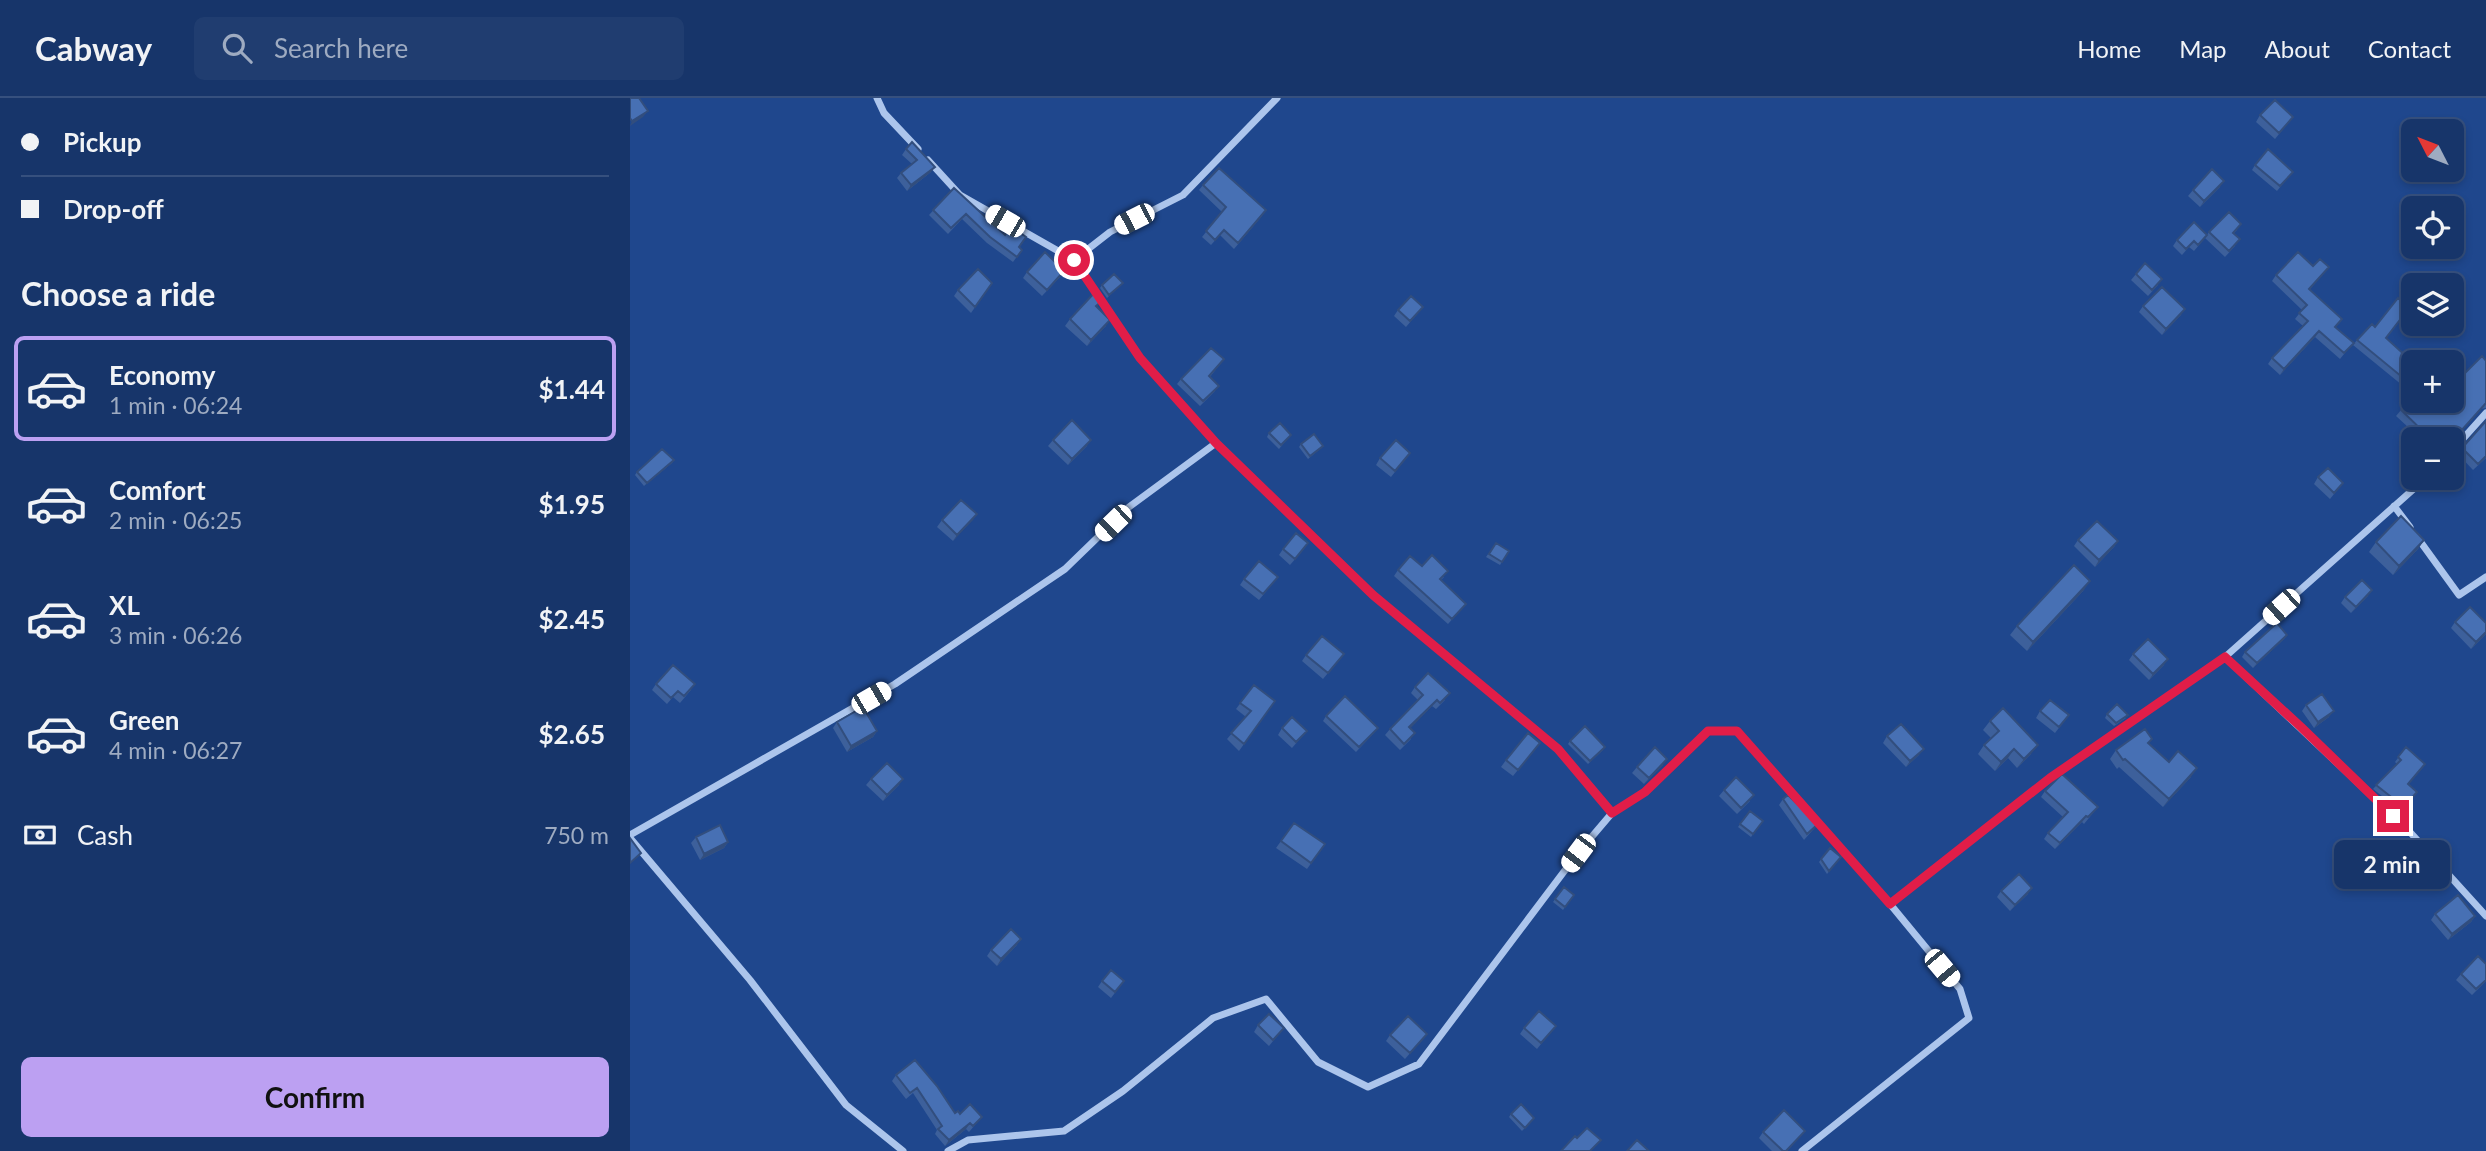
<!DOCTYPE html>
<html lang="en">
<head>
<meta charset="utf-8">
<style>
  body { margin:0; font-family:Lato,sans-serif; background:#203d70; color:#f1f3f6; height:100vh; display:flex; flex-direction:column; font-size:26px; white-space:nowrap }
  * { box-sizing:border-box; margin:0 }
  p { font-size:23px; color:#9eabc1 }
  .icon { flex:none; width:38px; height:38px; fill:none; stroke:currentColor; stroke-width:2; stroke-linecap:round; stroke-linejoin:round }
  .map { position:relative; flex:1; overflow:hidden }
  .panel { display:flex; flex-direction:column; background:#17356a; width:630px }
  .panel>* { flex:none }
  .top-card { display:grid; align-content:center; height:154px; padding:0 21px; background:#17356a }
  .needle { width:46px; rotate:312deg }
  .tools { position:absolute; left:1771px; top:21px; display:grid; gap:14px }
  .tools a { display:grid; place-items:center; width:63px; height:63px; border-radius:10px; background:#17356a; box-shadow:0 4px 10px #0003,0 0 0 2px #36507e; font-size:35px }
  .end { position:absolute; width:32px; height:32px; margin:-16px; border:9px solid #e11d48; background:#fff; box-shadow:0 0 0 4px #fff }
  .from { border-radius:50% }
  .bubble { position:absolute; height:49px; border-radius:10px; background:#17356a; box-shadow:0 4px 10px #0003,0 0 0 2px #36507e; font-size:23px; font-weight:700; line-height:49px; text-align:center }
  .car { position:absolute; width:21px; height:42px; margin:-21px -10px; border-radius:9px; box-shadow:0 0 5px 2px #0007; background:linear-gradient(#fff 24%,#345 0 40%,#fff 0 76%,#345 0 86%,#fff 0) }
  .top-card b { display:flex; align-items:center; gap:24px; height:66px; font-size:26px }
  .top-card b+b { border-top:2px solid #36507e }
  .top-card i { width:18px; height:18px; background:#f1f3f6 }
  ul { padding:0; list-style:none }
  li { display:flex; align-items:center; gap:21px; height:105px; margin:0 14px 10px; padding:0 7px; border:4px solid transparent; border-radius:10px }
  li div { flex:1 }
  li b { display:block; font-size:26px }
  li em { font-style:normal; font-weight:700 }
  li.selected { border-color:#bca0f2 }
  li>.icon { width:63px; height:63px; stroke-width:1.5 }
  h2 { padding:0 21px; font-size:32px; line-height:84px }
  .pay { display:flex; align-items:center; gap:18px; height:77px; padding:0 21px; font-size:26px }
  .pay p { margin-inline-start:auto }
  .action { display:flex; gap:14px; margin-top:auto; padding:14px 21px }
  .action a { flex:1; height:80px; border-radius:10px; background:#bca0f2; color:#111; font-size:28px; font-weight:700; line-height:80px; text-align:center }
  header { display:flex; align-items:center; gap:42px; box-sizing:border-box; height:98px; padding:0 35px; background:#17356a; border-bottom:2px solid #36507e }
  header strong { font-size:33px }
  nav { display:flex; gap:38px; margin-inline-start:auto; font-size:24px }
  .search { width:490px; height:63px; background:#203d70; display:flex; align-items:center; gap:18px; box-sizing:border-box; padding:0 24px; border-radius:10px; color:#9eabc1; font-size:26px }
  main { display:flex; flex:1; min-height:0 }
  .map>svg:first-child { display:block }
</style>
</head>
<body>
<header>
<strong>Cabway</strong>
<div class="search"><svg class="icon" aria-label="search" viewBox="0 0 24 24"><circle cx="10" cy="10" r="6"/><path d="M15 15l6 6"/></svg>Search here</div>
<nav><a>Home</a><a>Map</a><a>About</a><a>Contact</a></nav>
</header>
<main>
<section class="panel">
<div class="top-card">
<b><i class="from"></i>Pickup</b>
<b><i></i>Drop-off</b>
</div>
<h2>Choose a ride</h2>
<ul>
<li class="selected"><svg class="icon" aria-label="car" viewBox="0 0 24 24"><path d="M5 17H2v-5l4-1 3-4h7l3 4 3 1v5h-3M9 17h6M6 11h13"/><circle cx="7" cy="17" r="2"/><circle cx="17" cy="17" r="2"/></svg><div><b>Economy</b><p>1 min · 06:24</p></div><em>$1.44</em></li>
<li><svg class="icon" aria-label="car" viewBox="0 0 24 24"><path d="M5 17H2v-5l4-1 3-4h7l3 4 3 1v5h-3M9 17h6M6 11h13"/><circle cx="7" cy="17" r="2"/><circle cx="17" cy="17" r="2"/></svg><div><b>Comfort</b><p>2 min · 06:25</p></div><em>$1.95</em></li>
<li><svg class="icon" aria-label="car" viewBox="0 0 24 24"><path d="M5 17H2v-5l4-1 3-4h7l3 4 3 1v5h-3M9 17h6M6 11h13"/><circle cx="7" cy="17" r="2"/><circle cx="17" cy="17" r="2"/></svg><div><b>XL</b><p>3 min · 06:26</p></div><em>$2.45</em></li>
<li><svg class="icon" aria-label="car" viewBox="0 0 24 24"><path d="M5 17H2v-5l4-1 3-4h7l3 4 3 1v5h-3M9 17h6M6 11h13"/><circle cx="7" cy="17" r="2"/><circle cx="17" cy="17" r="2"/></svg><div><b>Green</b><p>4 min · 06:27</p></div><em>$2.65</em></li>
</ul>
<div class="pay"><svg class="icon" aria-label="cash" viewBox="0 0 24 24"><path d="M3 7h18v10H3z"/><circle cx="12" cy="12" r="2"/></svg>Cash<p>750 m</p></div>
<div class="action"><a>Confirm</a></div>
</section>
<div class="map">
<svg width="1856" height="1053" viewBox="0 0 1856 1053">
  <rect width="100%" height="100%" fill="#1f478d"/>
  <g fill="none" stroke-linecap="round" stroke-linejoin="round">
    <path stroke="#acc5ec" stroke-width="7" d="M247 0 254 15 288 51
      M647 0 553 97 480 134 444 162 510 260 586 345 743 497 928 651 982 715
      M298 62 330 97 444 162
      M1822 353 1856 315
      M1764 408 1780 429
      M1787 439 1829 497 1856 479
      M1595 559 1779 733 1856 818
      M0 737 265 586 435 471 499 409 586 345
      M0 740 120 882 216 1007 273 1053
      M318 1053 338 1042 434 1033 493 993 583 920 636 901 688 964 738 989 789 966 948 755 982 715 1015 694 1078 633H1107L1260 806 1420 680 1595 559 1796 380
      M1172 1053 1339 920 1330 891 1260 806"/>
  </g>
  <path fill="#3d609b" d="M1630 17 1663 19 1645 41 1626 24Z
    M276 51 301 74 277 93 267 80 271 75 282 66 272 57Z
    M1625 67 1659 78 1647 93 1622 72Z
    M573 87 632 118 604 151 590 137 581 147 572 139 592 114 569 92Z
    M1590 89 1570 109 1558 98 1563 92Z
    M324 90 392 152 383 164 357 145 332 121 318 136 299 117Z
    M1607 132 1603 136 1605 148 1595 159 1575 140 1564 153 1559 149 1552 157 1543 148 1547 142 1577 137 1579 134Z
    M1683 168 1699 169 1680 191 1719 250 1710 261 1685 239 1650 277 1638 266 1642 260 1673 228 1665 221 1672 212 1642 183 1646 177Z
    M397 174 430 179 412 198 393 180Z
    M1506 176 1528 187 1518 198 1501 182Z
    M362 185 341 215 324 198 328 192Z
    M493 185 477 200 470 190 472 187Z
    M1513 208 1551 217 1532 237 1509 214Z
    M468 209 476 228 457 248 435 228 440 221Z
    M793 209 776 229 764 218 768 212Z
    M1756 240 1783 264V296L1723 247 1727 242Z
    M1856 263V310L1851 311 1822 341H1791L1766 318 1771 312 1804 313 1826 290 1824 288 1828 282Z
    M590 266 580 279 585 293 570 308 547 286 551 281Z
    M639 335 661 337 649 351 637 339Z
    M423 342 457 348 438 367 418 348Z
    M671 346 693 348 690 351 678 361 669 349Z
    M1832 350 1856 360 1843 372 1828 356Z
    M780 355 761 379 746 367 750 360Z
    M44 362 42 365 14 388 5 377 7 374Z
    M1688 379 1713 385 1700 401 1684 386Z
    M347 416 323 443 307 429 312 422Z
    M1448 442 1488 443 1484 449 1465 469 1444 448Z
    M1794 442 1788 451 1763 477 1739 454 1746 444Z
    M866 445 879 453 870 467 856 459Z
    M653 451H674L660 467 649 457Z
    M792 468 814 479 811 482 836 506 818 526 764 478 768 472Z
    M614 481 643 485 629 502 610 487Z
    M1454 492 1397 553 1380 537 1387 528Z
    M1738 498 1721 515 1711 505 1715 499Z
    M1825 524 1856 525V536L1841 551 1821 530Z
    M1657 537 1654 541 1623 570 1612 559 1615 554Z
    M1503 556 1534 567 1519 582 1499 562Z
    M676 557 709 562 693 581 672 563Z
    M26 586 61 592 50 605 43 599 37 606 22 592Z
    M624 587 645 603 609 653 597 641 616 619 606 611Z
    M785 589 815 602 806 611 802 608 780 630 781 641 770 652 755 637 760 631 788 602 781 595Z
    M1676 607 1699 619 1684 630 1672 613Z
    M1410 613 1439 617 1425 635 1406 620Z
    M1477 616 1496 620 1484 628 1475 620Z
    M696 618 744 635 726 654 693 623Z
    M1360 623 1401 656 1387 670 1378 660 1365 673 1348 656 1354 647 1361 640 1353 632Z
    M207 624 247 633 243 639 217 654 203 630Z
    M652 630 677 633 662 650 648 637Z
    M1257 638 1289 657 1276 669 1253 645Z
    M940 643 973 652 958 666 938 646Z
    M910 645 883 678 871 669 876 662Z
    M1519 646 1539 664 1561 679 1533 709 1489 669 1487 671 1480 661 1486 652Z
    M1776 649 1779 686 1787 694 1771 713 1743 691 1767 666 1765 664Z
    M1033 667 1014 686 1002 675 1007 669Z
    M241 681 269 687 253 703 236 687Z
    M1094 692 1120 703 1107 716 1089 698Z
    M1415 693 1468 709 1454 726 1452 724 1425 751 1414 741 1418 735 1433 719 1411 699Z
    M1153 701 1188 726 1174 742 1149 707Z
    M1120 713 1133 723 1121 739 1108 729Z
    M664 725 695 746 677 771 646 750Z
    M66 739 98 744 94 750 70 762 61 745Z
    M1200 750 1211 759 1197 776 1189 764Z
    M934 789 944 797 933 812 923 804Z
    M1371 793 1398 796 1380 813 1367 799Z
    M1805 816 1845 818 1841 824 1818 842 1801 822Z
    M387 847 367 868 357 858 361 852Z
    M1831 876 1856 883 1842 897 1826 882Z
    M472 883H494L481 900 468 889Z
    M628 927 654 930 639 948 624 934Z
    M926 928 907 951 890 936 894 930Z
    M797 936 775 961 756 943 760 937Z
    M285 962 325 1015 352 1019 339 1034 336 1031 315 1048 305 1036 307 1032 283 995 276 1001 262 983 266 977Z
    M881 1016 904 1020 892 1033 879 1019Z
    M1175 1033 1157 1053H1142L1129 1040 1133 1034Z"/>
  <path fill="#324e7e" d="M18 13 13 19 0 28 2 23Z
    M305 69 301 74 277 93 281 87Z
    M1594 83 1590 89 1570 109 1574 103Z
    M1555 211 1551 217 1532 237 1536 231Z
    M480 222 476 228 457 248 461 242Z
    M1689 233 1685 239 1650 277 1654 271Z
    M461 342 457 348 438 367 442 361Z
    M44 362 42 365 14 388 17 385Z
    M347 416 343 422 323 443 327 437Z
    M1794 442 1788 451 1763 477 1769 468Z
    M1488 443 1484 449 1465 469 1469 462Z
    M1460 483 1454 492 1397 553 1403 544Z
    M1742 492 1738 498 1721 515 1726 509Z
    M1856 534V536L1841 551 1846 544Z
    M1657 537 1654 541 1623 570 1627 565Z
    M1538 561 1534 567 1519 582 1523 576Z
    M807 602 802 608 775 636 779 629Z
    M1704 613 1699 619 1684 630 1688 624Z
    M247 633 243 639 217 654 221 648Z
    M1408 647 1401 656 1387 670 1394 661Z
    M1294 651 1289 657 1276 669 1280 663Z
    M1384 651 1378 660 1365 673 1371 664Z
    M1037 661 1033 667 1014 686 1019 680Z
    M1567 670 1561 679 1533 709 1539 701Z
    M273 681 269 687 253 703 257 697Z
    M1456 718 1452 724 1425 751 1430 745Z
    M98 744 94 750 70 762 74 756Z
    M1402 790 1398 796 1380 813 1385 807Z
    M1845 818 1841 824 1818 842 1822 836Z
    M391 841 387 847 367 868 371 861Z
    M340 1025 336 1031 315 1048 319 1042Z"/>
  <path fill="#4770b4" stroke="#324e7e" stroke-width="2" d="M0 0H9L18 13 2 23 0 20Z
    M1645 2 1663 19 1649 35 1630 17Z
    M282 44 305 69 281 87 271 75 287 62 276 51Z
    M1638 51 1663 74 1650 88 1625 67Z
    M589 70 636 112 608 145 594 132 585 142 576 133 596 109 573 87Z
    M1582 71 1594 83 1574 103 1563 92Z
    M324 90 375 137 381 128 396 139 389 149 392 152 387 159 360 139 336 116 321 130 303 112Z
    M1599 114 1611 126 1603 135 1610 141 1599 153 1579 134Z
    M1564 124 1577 137 1568 147 1564 143 1556 151 1547 142Z
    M415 154 434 173 417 192 397 174Z
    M1668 154 1683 168 1690 161 1699 169 1679 191 1712 221 1705 229 1724 245 1714 255 1689 233 1654 271 1642 260 1678 223 1669 215 1677 207 1646 177Z
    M1515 165 1532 181 1522 192 1506 176Z
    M348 171 362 185 345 209 328 192Z
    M484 176 493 185 479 197 472 187Z
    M1532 189 1555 211 1536 231 1513 208Z
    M466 193 472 203 466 208 480 222 461 242 440 221Z
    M781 198 793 209 780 223 768 212Z
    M1768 200 1779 210 1756 240 1777 259 1780 255 1792 264H1783V288L1727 242 1742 226 1745 229Z
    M581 250 594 261 579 278 589 288 573 303 551 281Z
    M1852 258 1856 263V305L1822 343V341H1801L1771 312 1783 298V303H1794L1804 313 1814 303H1822V295L1831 285 1828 282Z
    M442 322 461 342 442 361 423 342Z
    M1856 323V358L1848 366 1832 350Z
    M650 325 661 337 651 347 639 335Z
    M684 336 693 348 680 358 671 346Z
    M766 342 780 355 765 373 750 360Z
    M32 351 44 362 17 385 7 374Z
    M1698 370 1713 385 1704 395 1688 379Z
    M331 402 347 416 327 437 312 422Z
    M1771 418 1794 442 1769 468 1746 444Z
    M1467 423 1488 443 1469 462 1448 442Z
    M666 435 678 445 665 461 653 451Z
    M866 445 879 453 872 464 859 456Z
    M802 457 818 473 810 481 836 506 822 521 768 472 780 458 792 468Z
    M629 463 648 479 633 496 614 481Z
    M1444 467 1460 483 1403 544 1387 528Z
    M1732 482 1742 492 1726 509 1715 499Z
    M1840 509 1856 525V534L1846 544 1825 524Z
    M1647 525 1657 537 1627 565 1615 554Z
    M692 538 714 556 698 575 676 557Z
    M1518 541 1538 561 1523 576 1503 556Z
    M43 567 65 586 54 598 48 593 41 600 26 586Z
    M798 575 820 595 810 605 807 602 779 629 785 635 774 646 760 631 793 597 785 589Z
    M624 587 645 603 614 646 601 635 621 613 610 605Z
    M1692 596 1704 613 1688 624 1676 607Z
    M715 598 748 630 729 649 696 618Z
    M1420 602 1439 617 1429 629 1410 613Z
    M1487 606 1498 617 1486 625 1477 616Z
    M233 609 247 633 221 648 207 624Z
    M1373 610 1408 647 1394 661 1384 651 1371 664 1354 647 1369 633 1360 623Z
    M662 619 677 633 666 644 652 630Z
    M1271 626 1294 651 1280 663 1257 638Z
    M955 628 975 649 960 663 940 643Z
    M1515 631 1522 641 1518 645 1539 664 1548 653 1567 670 1539 701 1495 661 1493 662 1486 652Z
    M898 635 910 645 888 672 876 662Z
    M1025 649 1037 661 1019 680 1007 669Z
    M1776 649 1795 666 1778 686 1787 694 1774 709 1746 687 1771 662 1768 659Z
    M257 665 273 681 257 697 241 681Z
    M1432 676 1468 709 1458 719 1456 718 1430 745 1418 735 1438 714 1415 693Z
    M1106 679 1124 697 1111 710 1094 692Z
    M1158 697 1188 726 1177 736 1153 701Z
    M1120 713 1133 723 1123 736 1110 726Z
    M664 725 695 746 681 765 651 743Z
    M90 727 98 744 74 756 66 739Z
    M0 740 11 755 0 765Z
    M1200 750 1211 759 1199 773 1191 761Z
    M1389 776 1402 790 1385 807 1371 793Z
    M934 789 944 797 935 809 925 801Z
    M1828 797 1845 818 1822 836 1805 816Z
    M381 831 391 841 371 861 361 852Z
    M1848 858 1856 866V882L1846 891 1831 876Z
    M481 872 494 883 485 894 472 883Z
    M909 913 926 928 911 945 894 930Z
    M639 916 654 930 643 942 628 927Z
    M778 918 797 936 780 955 760 937Z
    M285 962 307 988 325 1015 328 1013 330 1016 340 1006 352 1019 343 1028 340 1025 319 1042 308 1031 312 1028 287 990 280 995 266 977Z
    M891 1006 904 1020 895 1030 881 1016Z
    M1154 1012 1175 1033 1156 1053H1153L1133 1034Z
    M957 1030 971 1042 960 1053H931L945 1038 947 1040Z
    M1007 1042 1019 1053H997Z"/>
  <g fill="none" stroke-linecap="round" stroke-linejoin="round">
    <path stroke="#e11d48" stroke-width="9" d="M444 162 510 260 586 345 743 497 928 651 982 715 1015 694 1078 633H1107L1260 806 1420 680 1595 559 1671 629 1763 718"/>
  </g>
</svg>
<div class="tools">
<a><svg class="needle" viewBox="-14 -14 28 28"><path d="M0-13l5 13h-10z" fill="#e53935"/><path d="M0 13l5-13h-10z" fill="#9eabc1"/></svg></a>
<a><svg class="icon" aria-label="locate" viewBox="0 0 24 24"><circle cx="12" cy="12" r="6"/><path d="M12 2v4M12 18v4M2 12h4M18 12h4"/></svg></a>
<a><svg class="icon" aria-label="layers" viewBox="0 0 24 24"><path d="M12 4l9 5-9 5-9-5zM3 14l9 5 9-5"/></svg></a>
<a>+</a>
<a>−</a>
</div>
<i class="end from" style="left:444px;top:162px"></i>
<i class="end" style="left:1763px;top:718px"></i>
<div class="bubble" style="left:1704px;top:742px;width:116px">2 min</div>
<i class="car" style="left:504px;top:121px;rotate:243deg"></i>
<i class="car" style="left:375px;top:123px;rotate:300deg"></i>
<i class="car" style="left:483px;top:425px;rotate:226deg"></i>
<i class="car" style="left:1651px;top:509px;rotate:228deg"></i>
<i class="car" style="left:241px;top:600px;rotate:60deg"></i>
<i class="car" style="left:948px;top:755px;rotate:217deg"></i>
<i class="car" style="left:1312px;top:870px;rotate:140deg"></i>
</div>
</main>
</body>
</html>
